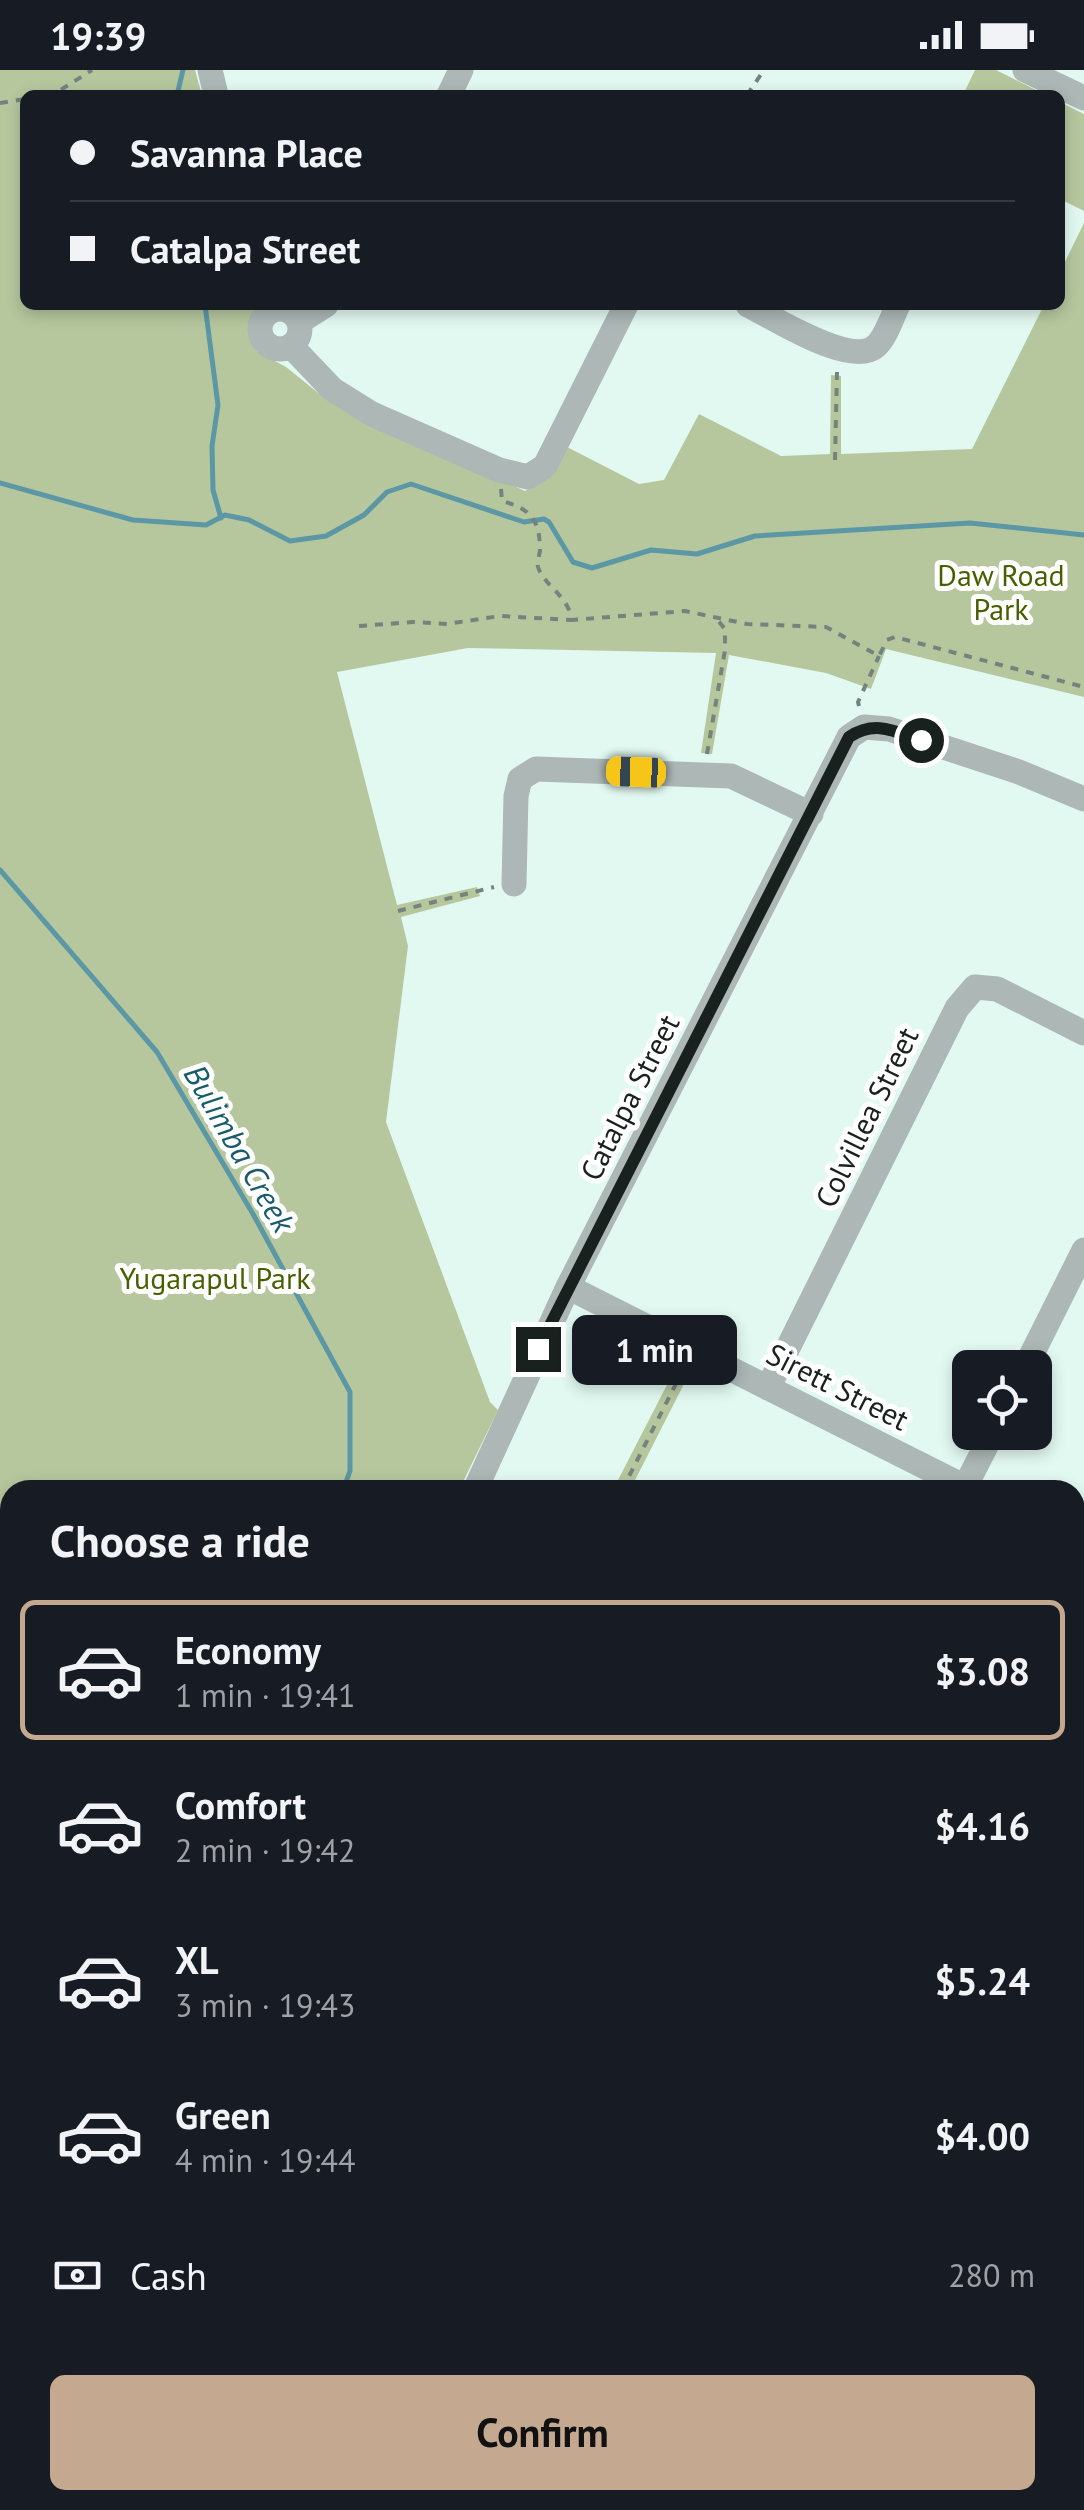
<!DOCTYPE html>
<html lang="en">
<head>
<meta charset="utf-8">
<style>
  body { margin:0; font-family:"PT Sans",sans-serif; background:#20242c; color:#f1f3f6; height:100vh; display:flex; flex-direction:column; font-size:38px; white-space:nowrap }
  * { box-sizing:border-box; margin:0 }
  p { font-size:32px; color:#9ea1a6 }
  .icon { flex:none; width:55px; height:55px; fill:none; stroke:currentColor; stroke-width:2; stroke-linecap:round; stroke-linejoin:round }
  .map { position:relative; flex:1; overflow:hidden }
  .panel { position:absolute; left:0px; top:1410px; width:1085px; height:1030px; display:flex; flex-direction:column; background:#171b24; border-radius:30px 30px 0 0; box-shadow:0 5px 15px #0003 }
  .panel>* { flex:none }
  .hud { position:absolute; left:20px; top:20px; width:1045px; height:220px; border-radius:15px; box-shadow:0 5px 15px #0003; display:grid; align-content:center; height:220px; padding:0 50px; background:#171b24 }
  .buttons { position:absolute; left:952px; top:1280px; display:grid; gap:20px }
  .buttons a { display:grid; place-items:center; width:100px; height:100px; border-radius:15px; background:#171b24; box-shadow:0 5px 15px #0003; font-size:50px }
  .end { position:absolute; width:45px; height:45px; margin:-22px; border:12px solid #18211e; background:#fff; box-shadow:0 0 0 5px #fff }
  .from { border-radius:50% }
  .bubble { position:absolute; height:70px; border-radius:15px; background:#171b24; box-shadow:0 5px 15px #0003; font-size:32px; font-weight:700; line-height:70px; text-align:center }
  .car { position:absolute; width:30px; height:60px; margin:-30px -15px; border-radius:12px; box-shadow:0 0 8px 2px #0007; background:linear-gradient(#f5c518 24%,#345 0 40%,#f5c518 0 76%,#345 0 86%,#f5c518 0) }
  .hud b { display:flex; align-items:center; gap:35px; height:95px; font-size:38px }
  .hud b+b { border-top:2px solid #363941 }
  .hud i { width:25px; height:25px; background:#f1f3f6 }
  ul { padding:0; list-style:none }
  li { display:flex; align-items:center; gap:30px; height:140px; margin:0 20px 15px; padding:0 30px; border:5px solid transparent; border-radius:15px }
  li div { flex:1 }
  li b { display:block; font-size:38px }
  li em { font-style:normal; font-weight:700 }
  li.selected { border-color:#c4a890 }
  li>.icon { width:90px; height:90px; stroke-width:1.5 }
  h2 { padding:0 50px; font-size:45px; line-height:120px }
  .pay { display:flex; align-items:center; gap:25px; height:110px; padding:0 50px; font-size:38px }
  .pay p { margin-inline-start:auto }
  .button { display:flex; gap:20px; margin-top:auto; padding:20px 50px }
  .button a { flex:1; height:115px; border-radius:15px; background:#c4a890; color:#111; font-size:40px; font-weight:700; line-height:115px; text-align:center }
  .status { display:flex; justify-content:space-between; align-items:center; height:70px; padding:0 50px; background:#171b24; direction:ltr }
  .status svg { height:28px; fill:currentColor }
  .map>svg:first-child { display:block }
</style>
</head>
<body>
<div class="status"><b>19:39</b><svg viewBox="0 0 49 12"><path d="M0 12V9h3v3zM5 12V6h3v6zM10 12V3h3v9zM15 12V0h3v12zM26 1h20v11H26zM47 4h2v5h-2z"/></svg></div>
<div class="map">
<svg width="1084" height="2440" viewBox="0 0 1084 2440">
  <rect width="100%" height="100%" fill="#e2f9f1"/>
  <path fill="#b6c79e" d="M0 0H195L202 25H25V235H254L250 261 256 281 286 297 327 330 525 421 556 400 567 377 639 414 664 410 699 344 781 386 830 384 831 305 841 306V384L972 379 1044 235H1060V202L1084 153V627L886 579 871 619 826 603 729 585 712 684 701 683 716 583 468 578 337 602 397 835 477 817 480 826 401 847 408 876 386 1052 490 1332 498 1340 459 1420H10V2430H1016L1025 2440H0Z
    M975 0H996L1046 25H963Z
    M1060 32 1084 44V141L1060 129Z
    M672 1305 685 1312 630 1420 615 1416Z"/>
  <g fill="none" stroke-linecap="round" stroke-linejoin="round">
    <path stroke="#5b97a5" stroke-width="5" d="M177 25 183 0
      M205 235 218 335 212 376 213 420 221 448
      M0 413 133 450 206 455 225 445 249 450 290 471 326 466 364 445 387 422 411 414 524 452 544 449 549 452 573 492 592 498 651 480 697 484 755 466 970 453 1084 465
      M0 800 157 982 253 1144 350 1322V1401L343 1420
      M127 2440 129 2430"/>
    <path stroke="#74837e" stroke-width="4" stroke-dasharray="8 8" stroke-linecap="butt" d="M46 25 59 21 92 0
      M747 25 764 0
      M0 33 25 29
      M835 390 837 301
      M501 419 502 431C531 439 540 450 540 481 539 486 537 492 538 497 544 516 568 525 572 550L685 541 747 554 826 557 879 586 887 570 895 567 1084 617
      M359 556 413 552 447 554 500 546 572 550
      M859 636 858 632 879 586
      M707 684 725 580V559L716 548
      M398 841 494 817
      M622 1420 683 1300"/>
    <path stroke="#acb7b6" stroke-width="25" d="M210 0 216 25
      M1025 0 1084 28
      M449 25 461 0
      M748 235C774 248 851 298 876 276 886 267 892 247 898 235
      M260 259a20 20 0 1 1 40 0a20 20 0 1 1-40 0Z
      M299 252 326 235
      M291 276 332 319 372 344 499 400 528 407 545 396 626 235
      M514 814 516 726 520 709 536 699 731 706 811 744
      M568 1217 971 1420
      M1025 1298 1084 1180
      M768 1318 957 938 975 917 997 919 1084 963
      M965 1417 993 1362
      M475 1420 568 1217 849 667 864 657 889 659 1019 702 1084 729
      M1075 1473 1084 1477
      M1075 1933 1084 1937"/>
  </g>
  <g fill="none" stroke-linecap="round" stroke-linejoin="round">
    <path stroke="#18211e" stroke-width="12" d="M538 1279 849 667C875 650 894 661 921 670"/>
  </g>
  <g text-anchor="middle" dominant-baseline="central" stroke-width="10" stroke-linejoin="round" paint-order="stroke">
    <g font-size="30" fill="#466000" stroke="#fff">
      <text x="1001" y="504">Daw Road<tspan x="1001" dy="34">Park</tspan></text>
      <text x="215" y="1207">Yugarapul Park</text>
    </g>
    <g font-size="30" fill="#18211e" stroke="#fff">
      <text transform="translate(629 1027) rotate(-63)">Catalpa Street</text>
      <text transform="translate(866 1047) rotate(-64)">Colvillea Street</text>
      <text transform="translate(838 1316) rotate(27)">Sirett Street</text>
    </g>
    <g font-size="32" font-style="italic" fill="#185b6b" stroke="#fff">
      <text transform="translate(240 1078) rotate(60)">Bulimba Creek</text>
    </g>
  </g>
</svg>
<div class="buttons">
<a><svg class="icon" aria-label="locate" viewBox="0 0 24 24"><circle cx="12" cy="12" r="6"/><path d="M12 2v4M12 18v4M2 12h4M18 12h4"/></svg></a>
</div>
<i class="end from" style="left:921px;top:670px"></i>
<i class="end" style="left:538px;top:1279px"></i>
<div class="bubble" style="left:572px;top:1245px;width:165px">1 min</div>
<i class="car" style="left:636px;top:702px;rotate:272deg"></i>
<div class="hud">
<b><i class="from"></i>Savanna Place</b>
<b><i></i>Catalpa Street</b>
</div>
<section class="panel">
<h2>Choose a ride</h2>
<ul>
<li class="selected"><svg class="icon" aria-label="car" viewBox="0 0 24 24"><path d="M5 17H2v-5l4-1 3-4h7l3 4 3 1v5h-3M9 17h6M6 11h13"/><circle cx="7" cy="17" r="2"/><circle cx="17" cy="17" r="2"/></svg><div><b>Economy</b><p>1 min · 19:41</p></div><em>$3.08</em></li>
<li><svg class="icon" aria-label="car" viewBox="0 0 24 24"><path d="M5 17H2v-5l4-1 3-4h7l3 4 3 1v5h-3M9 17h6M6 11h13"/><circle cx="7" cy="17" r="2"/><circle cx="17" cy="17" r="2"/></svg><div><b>Comfort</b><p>2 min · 19:42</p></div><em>$4.16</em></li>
<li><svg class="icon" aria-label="car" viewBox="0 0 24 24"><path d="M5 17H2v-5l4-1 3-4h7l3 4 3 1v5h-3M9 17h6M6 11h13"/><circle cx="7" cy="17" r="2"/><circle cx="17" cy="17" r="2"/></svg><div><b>XL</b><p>3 min · 19:43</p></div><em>$5.24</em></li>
<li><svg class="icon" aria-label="car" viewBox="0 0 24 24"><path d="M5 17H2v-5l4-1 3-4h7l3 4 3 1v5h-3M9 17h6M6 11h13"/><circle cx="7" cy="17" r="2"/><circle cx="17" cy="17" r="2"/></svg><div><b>Green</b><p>4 min · 19:44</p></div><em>$4.00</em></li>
</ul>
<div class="pay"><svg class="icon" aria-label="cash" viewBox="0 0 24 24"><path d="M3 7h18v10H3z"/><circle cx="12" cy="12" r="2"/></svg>Cash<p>280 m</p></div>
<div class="button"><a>Confirm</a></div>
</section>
</div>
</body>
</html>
